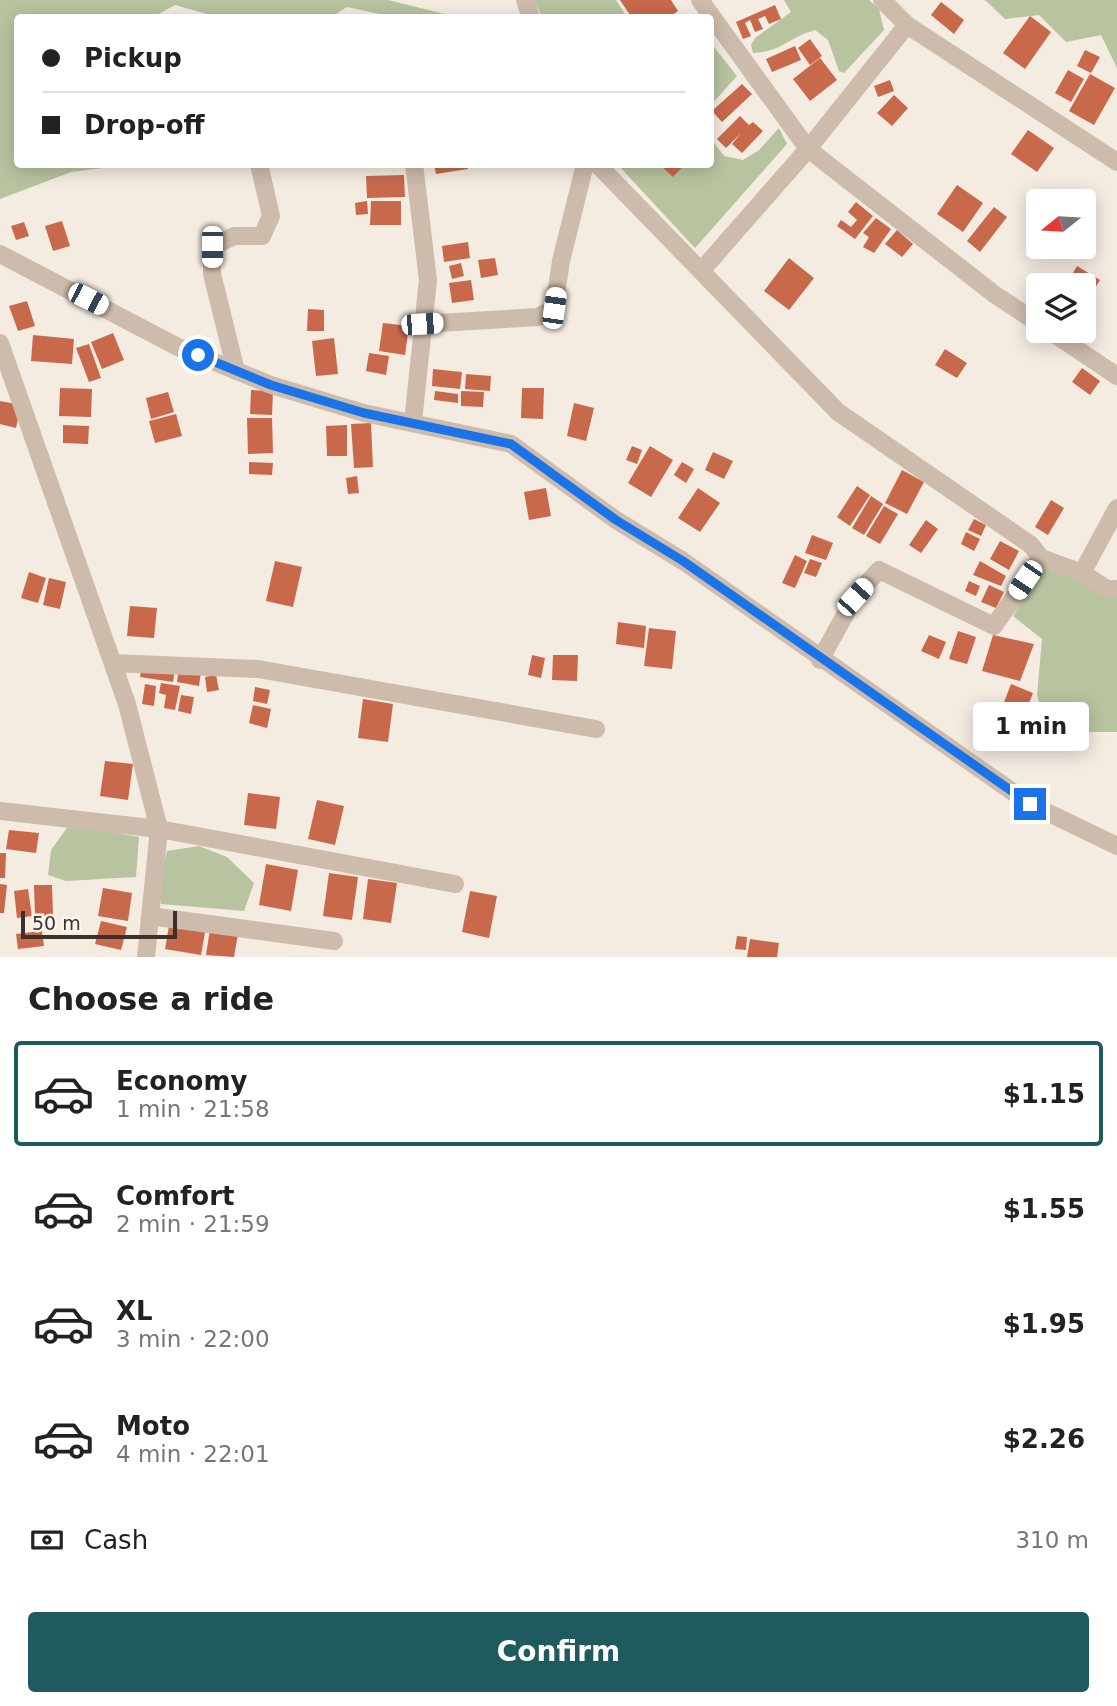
<!DOCTYPE html>
<html lang="en">
<head>
<meta charset="utf-8">
<style>
  body { margin:0; font-family:"DejaVu Sans",sans-serif; background:#f2f2f2; color:#222; height:100vh; display:flex; flex-direction:column; font-size:26px; white-space:nowrap }
  * { box-sizing:border-box; margin:0 }
  p { font-size:23px; color:#767676 }
  .icon { flex:none; width:38px; height:38px; fill:none; stroke:currentColor; stroke-width:2; stroke-linecap:round; stroke-linejoin:round }
  .map { position:relative; height:957px; overflow:hidden }
  .sheet { display:flex; flex-direction:column; background:#fff; flex:1 }
  .sheet>* { flex:none }
  .guide { position:absolute; left:14px; top:14px; width:700px; height:154px; border-radius:7px; box-shadow:0 4px 18px #0003; display:grid; align-content:center; height:154px; padding:0 28px; background:#fff }
  .needle { width:46px; rotate:252deg }
  .buttons { position:absolute; left:1026px; top:189px; display:grid; gap:14px }
  .buttons a { display:grid; place-items:center; width:70px; height:70px; border-radius:7px; background:#fff; box-shadow:0 4px 18px #0003; font-size:35px }
  .scale { position:absolute; left:21px; bottom:18px; width:156px; box-sizing:border-box; padding-left:7px; border:4px solid #3b302b; border-top:0; font-size:19px; line-height:24px; white-space:nowrap; color:#3b302b; -webkit-text-stroke:5px #fbf5ee; paint-order:stroke }
  .end { position:absolute; width:32px; height:32px; margin:-16px; border:9px solid #1a73e8; background:#fff; box-shadow:0 0 0 4px #fff }
  .from { border-radius:50% }
  .bubble { position:absolute; height:49px; border-radius:7px; background:#fff; box-shadow:0 4px 18px #0003; font-size:23px; font-weight:800; line-height:49px; text-align:center }
  .car { position:absolute; width:21px; height:42px; margin:-21px -10px; border-radius:9px; box-shadow:0 0 5px 2px #0007; background:linear-gradient(#fff 24%,#345 0 40%,#fff 0 76%,#345 0 86%,#fff 0) }
  .guide b { display:flex; align-items:center; gap:24px; height:66px; font-size:26px }
  .guide b+b { border-top:2px solid #e0e0e0 }
  .guide i { width:18px; height:18px; background:#222 }
  ul { padding:0; list-style:none }
  li { display:flex; align-items:center; gap:21px; height:105px; margin:0 14px 10px; padding:0 14px; border:4px solid transparent; border-radius:7px }
  li div { flex:1 }
  li b { display:block; font-size:26px }
  li em { font-style:normal; font-weight:800 }
  li.on { border-color:#1f5a5e }
  li>.icon { width:63px; height:63px; stroke-width:1.5 }
  h2 { padding:0 28px; font-size:32px; line-height:84px }
  .pay { display:flex; align-items:center; gap:18px; height:77px; padding:0 28px; font-size:26px }
  .pay p { margin-inline-start:auto }
  .action { display:flex; gap:14px; margin-top:auto; padding:14px 28px }
  .action a { flex:1; height:80px; border-radius:7px; background:#1f5a5e; color:#fff; font-size:28px; font-weight:800; line-height:80px; text-align:center }
  .map>svg:first-child { display:block }
</style>
</head>
<body>
<div class="map">
<svg width="1117" height="957" viewBox="0 0 1117 957">
  <rect width="100%" height="100%" fill="#f4ebe1"/>
  <path fill="#b8c4a0" d="M0 0H388L457 17H393L347 7 331 17 221 18 175 5 153 17 18 18V164L127 165 71 172 0 199Z
    M534 0H616L627 17H542Z
    M784 0H869L879 9 884 30 844 73 839 71 828 40 815 30C787 38 784 51 753 53L751 45 755 38 791 12Z
    M985 0H1117V68L1101 35 1066 42 1039 15 1005 19Z
    M710 42 737 76 711 105H710Z
    M779 128 787 144 695 248 618 165 710 164 711 139 724 156 743 160 759 150Z
    M1042 566 1117 596V732H1089L1043 715 1037 695 1042 639 1013 616Z
    M69 825 139 837 136 877 66 881 48 875 51 850Z
    M199 846 227 857 254 883 244 911 161 904 160 879 167 851Z"/>
  <path fill="#c8694b" d="M620 0H671L678 11 668 18H632Z
    M941 2 964 20 954 34 931 15Z
    M775 5 781 19 769 24 765 16 758 19 763 29 755 32 750 20 745 23 751 36 743 39 736 22Z
    M1030 16 1051 32 1025 69 1003 53Z
    M810 39 822 56 810 65 798 48Z
    M795 46 801 60 772 72 766 59Z
    M1085 50 1100 57 1091 73 1077 66Z
    M820 58 837 80 810 101 793 79Z
    M1068 70 1084 79 1071 102 1055 93Z
    M1090 74 1115 88 1094 125 1069 111Z
    M890 80 894 91 878 97 874 86Z
    M742 84 752 94 722 122 712 111Z
    M894 95 908 108 892 126 877 113Z
    M740 116 749 125 753 122 763 131 742 153 732 144 741 133 726 148 717 139Z
    M1028 130 1054 148 1037 172 1011 154Z
    M434 164H467L468 169 436 174Z
    M659 164H685L673 177Z
    M404 175 405 197 367 198 366 176Z
    M957 185 983 203 963 232 937 214Z
    M367 201 368 214 356 215 355 203Z
    M371 201H401V225H370Z
    M856 202 873 216 855 239 837 226 841 220 851 227 857 220 848 212Z
    M994 207 1007 217 980 252 967 241Z
    M876 218 891 229 874 253 863 247 869 237 863 233Z
    M62 221 70 246 53 251 45 226Z
    M24 222 29 236 16 240 11 226Z
    M897 230 913 244 902 257 885 244Z
    M468 242 470 258 444 262 442 246Z
    M495 258 498 275 481 278 478 260Z
    M789 258 814 278 789 310 764 291Z
    M461 263 464 276 452 279 449 266Z
    M1077 266 1100 280 1083 308V285H1066Z
    M471 280 474 300 452 303 449 283Z
    M27 301 35 326 18 331 9 306Z
    M308 309 324 310V331H307Z
    M383 323 409 326 405 355 379 351Z
    M113 333 124 360 102 369 91 342Z
    M33 335 74 339 72 364 31 361Z
    M334 338 338 374 316 376 312 341Z
    M89 344 101 378 89 382 76 348Z
    M945 349 967 363 957 378 935 365Z
    M369 353 389 356 386 375 366 371Z
    M1082 368 1100 381 1090 395 1072 382Z
    M433 369 462 372 460 389 432 386Z
    M466 374 491 376 490 391 465 389Z
    M60 388 92 389 91 417 59 416Z
    M522 388H544L543 419 521 418Z
    M251 390 273 391 272 415 250 414Z
    M435 391 458 394V403L434 400Z
    M461 391 484 392 483 407 461 406Z
    M168 392 174 412 151 419 146 398Z
    M0 401 21 405 16 428 0 424Z
    M574 403 594 408 586 441 567 436Z
    M176 414 182 436 155 443 149 421Z
    M247 418H272L273 453 248 454Z
    M371 423 373 467 354 468 351 424Z
    M63 425 89 426 88 444 63 443Z
    M347 425V456H327L326 426Z
    M632 446 642 450 637 464 626 460Z
    M650 446 673 460 651 497 628 483Z
    M713 452 733 461 724 479 705 470Z
    M249 462 273 463 272 475 249 474Z
    M682 462 694 469 686 483 674 475Z
    M902 470 924 482 907 514 885 503Z
    M357 476 359 493 348 494 346 478Z
    M857 486 870 495 850 526 837 517Z
    M546 488 551 516 529 520 524 492Z
    M698 488 720 503 700 532 678 518Z
    M871 496 883 504 864 535 852 528Z
    M1051 500 1064 508 1048 535 1035 527Z
    M884 506 898 514 880 544 866 536Z
    M974 519 986 525 981 536 968 530Z
    M926 520 938 529 921 553 909 545Z
    M966 532 980 539 974 551 961 544Z
    M812 535 833 543 826 560 805 553Z
    M1000 541 1019 551 1009 570 990 559Z
    M795 555 807 561 795 588 782 583Z
    M810 559 822 563 816 577 804 573Z
    M275 561 302 567 293 607 266 601Z
    M980 561 1006 576 1001 586 973 575Z
    M29 572 46 578 38 603 21 598Z
    M49 578 66 582 60 609 43 605Z
    M969 581 980 586 976 596 965 591Z
    M989 585 1004 592 996 608 981 602Z
    M130 606 157 608 154 638 127 636Z
    M618 622 646 626 644 648 616 644Z
    M649 628 676 631 672 669 644 666Z
    M958 631 976 637 967 664 949 659Z
    M929 635 946 642 939 659 921 651Z
    M993 635 1034 644 1020 681 982 671Z
    M532 655 545 658 541 678 528 675Z
    M553 655H578L577 681 552 680Z
    M142 665 175 669 173 682 140 677Z
    M179 667 201 671 199 686 177 682Z
    M216 675 219 690 207 692 205 677Z
    M161 683 180 686 175 710 164 708 166 695 159 693Z
    M145 684 156 686 154 706 142 704Z
    M1011 684 1033 693 1018 731 996 723Z
    M255 687 270 690 267 704 253 701Z
    M181 695 194 697 191 714 178 711Z
    M363 699 393 704 388 742 358 738Z
    M253 705 271 709 267 728 249 723Z
    M105 761 133 764 128 800 100 796Z
    M248 793 280 797 276 829 244 825Z
    M317 800 344 806 335 845 308 839Z
    M9 830 39 833 36 853 6 849Z
    M0 853H6L5 878H0Z
    M266 864 298 870 291 911 259 905Z
    M329 873 358 877 352 920 323 916Z
    M368 879 397 883 391 923 363 919Z
    M0 884 7 885 4 913H0Z
    M34 885H52L53 915 35 916Z
    M103 888 132 893 128 921 98 916Z
    M28 889 32 916 17 918 14 891Z
    M470 891 497 896 489 938 462 932Z
    M170 920 206 927 201 955 165 949Z
    M101 921 127 927 121 950 95 944Z
    M210 929 238 934 234 957 206 955Z
    M42 931 44 946 18 949 16 934Z
    M737 936 747 937 746 950 735 949Z
    M750 939 779 943 777 957H747Z"/>
  <g fill="none" stroke-linecap="round" stroke-linejoin="round">
    <path stroke="#cdbbac" stroke-width="18" d="M525 0 531 18
      M700 0 808 149 994 294 1038 323
      M882 0 907 25 1117 162
      M597 164 838 412 1031 545 1041 558 1082 573 1107 589H1117
      M0 254 178 347 271 385 364 413 511 444 616 520 683 561 1030 804 1117 846
      M701 271 808 149 907 25
      M422 324 538 317 554 308 561 261 585 164
      M1050 331 1117 376
      M0 343 127 704 159 829 146 957
      M236 371 212 274V247L234 236H262L271 216 259 164
      M413 422 428 280 414 164
      M1082 573 1117 508
      M820 660 855 597 879 570 994 626 1041 558
      M113 663 258 669 596 729
      M0 811 159 829 455 884
      M150 916 334 941"/>
  </g>
  <g fill="none" stroke-linecap="round" stroke-linejoin="round">
    <path stroke="#1a73e8" stroke-width="9" d="M198 355 271 385 364 413 511 444 616 520 683 561 1030 804"/>
  </g>
</svg>
<div class="buttons">
<a><svg class="needle" viewBox="-14 -14 28 28"><path d="M0-13l5 13h-10z" fill="#e53935"/><path d="M0 13l5-13h-10z" fill="#767676"/></svg></a>
<a><svg class="icon" aria-label="layers" viewBox="0 0 24 24"><path d="M12 4l9 5-9 5-9-5zM3 14l9 5 9-5"/></svg></a>
</div>
<div class="scale">50 m</div>
<i class="end from" style="left:198px;top:355px"></i>
<i class="end" style="left:1030px;top:804px"></i>
<div class="bubble" style="left:973px;top:702px;width:116px">1 min</div>
<i class="car" style="left:212px;top:247px;rotate:180deg"></i>
<i class="car" style="left:88px;top:299px;rotate:117deg"></i>
<i class="car" style="left:554px;top:308px;rotate:8deg"></i>
<i class="car" style="left:422px;top:324px;rotate:86deg"></i>
<i class="car" style="left:1025px;top:580px;rotate:214deg"></i>
<i class="car" style="left:855px;top:597px;rotate:42deg"></i>
<div class="guide">
<b><i class="from"></i>Pickup</b>
<b><i></i>Drop-off</b>
</div>
</div>
<section class="sheet">
<h2>Choose a ride</h2>
<ul>
<li class="on"><svg class="icon" aria-label="car" viewBox="0 0 24 24"><path d="M5 17H2v-5l4-1 3-4h7l3 4 3 1v5h-3M9 17h6M6 11h13"/><circle cx="7" cy="17" r="2"/><circle cx="17" cy="17" r="2"/></svg><div><b>Economy</b><p>1 min · 21:58</p></div><em>$1.15</em></li>
<li><svg class="icon" aria-label="car" viewBox="0 0 24 24"><path d="M5 17H2v-5l4-1 3-4h7l3 4 3 1v5h-3M9 17h6M6 11h13"/><circle cx="7" cy="17" r="2"/><circle cx="17" cy="17" r="2"/></svg><div><b>Comfort</b><p>2 min · 21:59</p></div><em>$1.55</em></li>
<li><svg class="icon" aria-label="car" viewBox="0 0 24 24"><path d="M5 17H2v-5l4-1 3-4h7l3 4 3 1v5h-3M9 17h6M6 11h13"/><circle cx="7" cy="17" r="2"/><circle cx="17" cy="17" r="2"/></svg><div><b>XL</b><p>3 min · 22:00</p></div><em>$1.95</em></li>
<li><svg class="icon" aria-label="car" viewBox="0 0 24 24"><path d="M5 17H2v-5l4-1 3-4h7l3 4 3 1v5h-3M9 17h6M6 11h13"/><circle cx="7" cy="17" r="2"/><circle cx="17" cy="17" r="2"/></svg><div><b>Moto</b><p>4 min · 22:01</p></div><em>$2.26</em></li>
</ul>
<div class="pay"><svg class="icon" aria-label="cash" viewBox="0 0 24 24"><path d="M3 7h18v10H3z"/><circle cx="12" cy="12" r="2"/></svg>Cash<p>310 m</p></div>
<div class="action"><a>Confirm</a></div>
</section>
</body>
</html>
